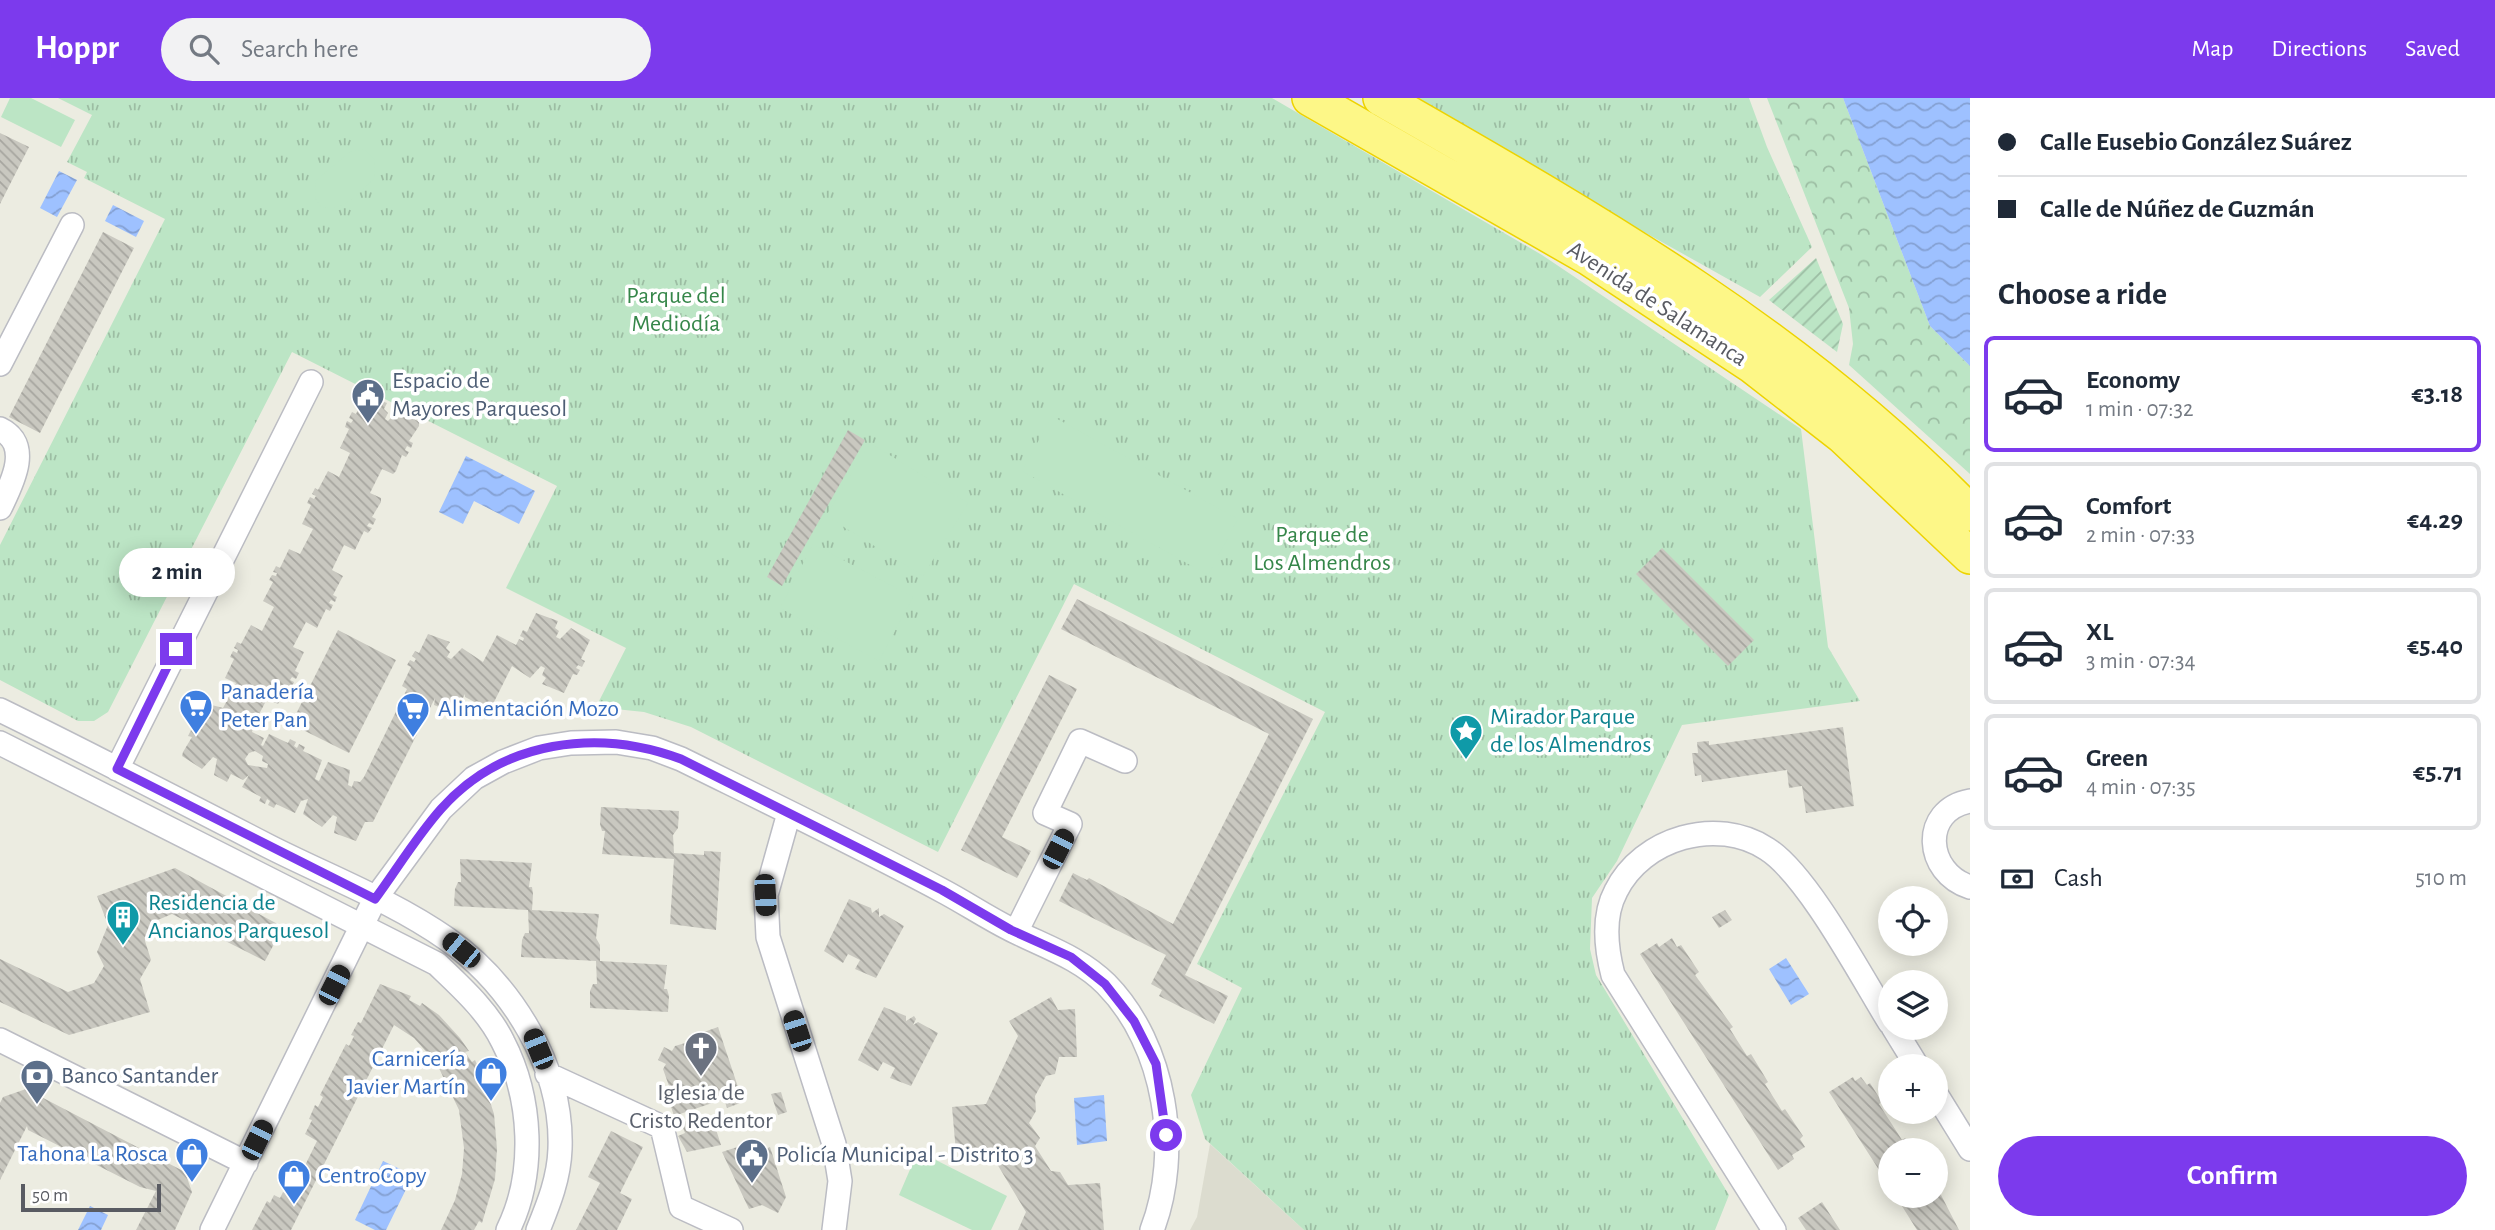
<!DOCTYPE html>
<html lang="en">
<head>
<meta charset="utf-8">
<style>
  body { margin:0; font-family:"Alegreya Sans",sans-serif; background:#f2f2f3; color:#1f2937; height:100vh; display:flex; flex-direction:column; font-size:26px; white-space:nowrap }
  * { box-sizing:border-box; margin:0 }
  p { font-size:23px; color:#747a83 }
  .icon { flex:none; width:38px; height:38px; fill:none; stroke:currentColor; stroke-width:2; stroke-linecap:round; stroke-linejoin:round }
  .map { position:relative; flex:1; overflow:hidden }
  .drawer { display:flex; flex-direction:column; background:#fff; width:525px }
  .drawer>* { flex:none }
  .guide { display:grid; align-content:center; height:154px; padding:0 28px; background:#fff }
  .tools { position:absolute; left:1878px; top:788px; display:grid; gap:14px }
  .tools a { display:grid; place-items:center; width:70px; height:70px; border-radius:50%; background:#fff; box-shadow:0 4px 18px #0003; font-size:35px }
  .scale { position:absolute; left:21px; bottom:18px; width:140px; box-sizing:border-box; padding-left:7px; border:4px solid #595b62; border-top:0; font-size:19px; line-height:24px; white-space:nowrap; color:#595b62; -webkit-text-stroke:5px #fff; paint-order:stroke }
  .end { position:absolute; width:32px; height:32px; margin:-16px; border:9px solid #7c3aed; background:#fff; box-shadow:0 0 0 4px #fff }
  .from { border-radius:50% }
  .bubble { position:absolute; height:49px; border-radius:24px; background:#fff; box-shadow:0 4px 18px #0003; font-size:23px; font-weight:700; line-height:49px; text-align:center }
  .car { position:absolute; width:21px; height:42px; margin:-21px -10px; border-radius:9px; box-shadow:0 0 5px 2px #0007; background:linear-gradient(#222 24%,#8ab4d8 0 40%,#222 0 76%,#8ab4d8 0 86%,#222 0) }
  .guide b { display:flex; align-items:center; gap:24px; height:66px; font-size:26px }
  .guide b+b { border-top:2px solid #e0e1e3 }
  .guide i { width:18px; height:18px; background:#1f2937 }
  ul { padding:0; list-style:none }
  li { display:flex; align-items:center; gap:21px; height:116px; margin:0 14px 10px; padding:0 14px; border:4px solid #e0e1e3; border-radius:10px }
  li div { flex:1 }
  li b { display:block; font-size:26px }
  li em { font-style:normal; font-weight:700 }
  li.on { border-color:#7c3aed }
  li>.icon { width:63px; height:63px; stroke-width:1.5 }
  h2 { padding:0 28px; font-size:32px; line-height:84px }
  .pay { display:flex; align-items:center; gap:18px; height:77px; padding:0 28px; font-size:26px }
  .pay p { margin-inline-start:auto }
  .button { display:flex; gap:14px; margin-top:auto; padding:14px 28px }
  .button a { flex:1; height:80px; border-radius:42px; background:#7c3aed; color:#fff; font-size:28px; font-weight:700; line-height:80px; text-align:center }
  header { display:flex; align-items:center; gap:42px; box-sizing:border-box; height:98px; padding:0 35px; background:#7c3aed; color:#fff }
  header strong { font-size:33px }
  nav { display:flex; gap:38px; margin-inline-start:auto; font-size:24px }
  .search { width:490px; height:63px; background:#f2f2f3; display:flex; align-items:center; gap:18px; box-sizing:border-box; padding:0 24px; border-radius:38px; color:#747a83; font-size:26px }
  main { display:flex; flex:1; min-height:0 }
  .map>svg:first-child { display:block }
</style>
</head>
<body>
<header>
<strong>Hoppr</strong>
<div class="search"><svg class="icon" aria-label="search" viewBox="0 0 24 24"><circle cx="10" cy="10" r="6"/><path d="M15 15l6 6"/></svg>Search here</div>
<nav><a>Map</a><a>Directions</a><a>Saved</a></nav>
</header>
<main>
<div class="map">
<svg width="1970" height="1132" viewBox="0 0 1970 1132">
  <defs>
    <pattern id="grass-tufts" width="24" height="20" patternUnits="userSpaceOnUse" patternTransform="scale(1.75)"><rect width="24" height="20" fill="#bce5c5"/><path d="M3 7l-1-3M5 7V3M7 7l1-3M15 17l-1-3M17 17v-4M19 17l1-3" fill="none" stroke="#9cbda3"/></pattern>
    <pattern id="forest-crowns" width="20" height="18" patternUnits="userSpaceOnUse" patternTransform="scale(1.75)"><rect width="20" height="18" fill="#bce5c5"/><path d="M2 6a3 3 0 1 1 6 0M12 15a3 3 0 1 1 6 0" fill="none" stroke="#9cbda3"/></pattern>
    <pattern id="garden-furrows" width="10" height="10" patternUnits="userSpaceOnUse" patternTransform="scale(1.75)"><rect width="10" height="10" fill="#bce5c5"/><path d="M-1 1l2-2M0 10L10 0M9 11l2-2" fill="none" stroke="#9cbda3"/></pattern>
    <pattern id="water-waves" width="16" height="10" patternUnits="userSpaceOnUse" patternTransform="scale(1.75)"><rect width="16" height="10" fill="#9ec1ff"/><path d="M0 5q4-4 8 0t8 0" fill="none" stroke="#84a0d2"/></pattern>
    <pattern id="building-back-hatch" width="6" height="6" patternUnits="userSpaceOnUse" patternTransform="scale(1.75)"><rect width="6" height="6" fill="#c9c8c0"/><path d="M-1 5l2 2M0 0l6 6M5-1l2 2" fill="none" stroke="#a6a59f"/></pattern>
  </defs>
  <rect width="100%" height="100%" fill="#ecece1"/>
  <path fill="#dcdccf" d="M1210 1046 1304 1132H1190L1197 1119Z"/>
  <path fill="url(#grass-tufts)" d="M58 0H1272L1542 157 1801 331 1828 549 1860 603 1682 627 1617 763 1592 800 1590 851 1596 877 1729 1097 1715 1132H1304L1205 1041 1191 997 1242 890 1197 866 1325 614 1074 486 938 754 691 629 644 614 596 609 626 550 506 490 557 388 292 254 108 614 94 623H78L0 582V447L165 121 84 80 87 74 67 64 92 17Z
    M1405 0H1749L1767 49 1812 149 1760 199Z"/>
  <path fill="url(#forest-crowns)" d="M1767 0H1843L1930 228 1970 268V376L1849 267 1853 246 1849 210Z"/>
  <path fill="url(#garden-furrows)" d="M1816 160 1843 226 1837 254 1769 202Z"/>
  <path fill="#bce5c5" d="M10 0H31L75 22 61 49 1 19Z
    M364 51 375 62 374 81C358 95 343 115 321 109L315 100 316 82 350 54Z
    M1052 318 1238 421 1208 477 1022 373Z
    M870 345 968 405 923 478 826 418Z
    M813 446 913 499 879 563 780 510Z
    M918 1053 1007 1098 991 1132H972L899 1097Z"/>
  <path fill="url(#water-waves)" d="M1843 0H1970V268L1930 228Z
    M59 73 77 82 57 119 40 110Z
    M113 107 144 123 136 139 105 123Z
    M466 358 535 393 519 426 474 403 463 426 439 414Z
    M1786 860 1809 896 1791 907 1769 871Z
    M1104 997 1107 1043 1077 1047 1074 1000Z
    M383 1063 413 1077 386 1132H375L355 1122Z
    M90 1108 108 1117 101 1132H78Z"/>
  <path fill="url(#building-back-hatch)" fill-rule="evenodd" d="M0 35 29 49 0 106Z
    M103 134 134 150 40 335 9 319Z
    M365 297 387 305 384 311 388 315 385 321 388 323 399 311 419 324V328L409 343 413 345 411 350 407 348 405 352 409 354 406 359 402 357 396 373 393 376 382 371 370 395 381 400V404L372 419 376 421 373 427 369 425 367 428 372 430 368 435 364 433 355 452 344 447 332 472 343 478 333 497 337 499 335 504 331 502 329 505 333 507 330 513 326 511 317 530 306 524 293 549 304 554 295 573 299 575 296 581 292 579 290 582 294 584 292 590 288 588 278 606 267 601 254 626 252 634 264 640 261 647 263 648 269 636 288 645 290 641 296 644 294 648 297 650 299 646 305 649 303 653 322 662 315 681 319 683 328 664 350 672 348 687 352 689 354 683 360 684 364 679 407 591 402 588 411 569 407 567 410 562 414 564 416 561 412 558 415 553 419 555 428 536 450 544 446 550 450 554 447 559 451 561 462 550 483 564 497 537 516 547 519 541 523 543 524 540 520 538 523 532 527 534 536 515 558 523 555 530 559 533 556 539 560 541 571 530 590 542 581 561 585 563 582 569 578 567 576 570 580 572 577 577 573 576 564 595 542 586 546 580 542 577 545 570 541 568 530 580 512 568 490 612 465 599V596L455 615 434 607 435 600 373 724H365L356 743 334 735 337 719 333 717 322 729 303 716 308 701 301 703 295 715 276 706 274 710 268 707 270 703 267 701 265 706 259 703 261 699 242 689 249 677 243 682 231 676 227 684 214 677 217 661 213 659 202 671 182 658 183 654 192 639 188 638 191 632 195 634 196 631 192 629 195 623 199 625 205 609 208 606 223 610 236 585 225 580 234 561 230 559 233 553 237 555 238 552 234 550 237 544 241 546 251 527 262 533 274 509 263 503 273 484 269 482 272 477 276 478 277 475 273 474 276 468 280 470 289 451 300 456 313 431 302 426 311 407 307 405 310 399 314 401 316 398 312 396 315 390 318 392 328 373 339 379 350 355 340 350 349 331 345 329 347 323 351 325 353 322 349 320 352 314 356 316ZM255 653 263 658 262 663 268 666 267 670 248 667 245 661 249 655Z
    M848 332 865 342 782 488 767 479Z
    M1662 450 1754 542 1728 568 1636 476Z
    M1077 501 1313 621 1185 877 1228 898 1214 926 1159 898 1162 892 1151 886 1166 857 1059 803 1073 775 1087 782 1089 780 1173 826 1269 636 1061 531Z
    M338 532 396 562 349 655 291 626Z
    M1049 577 1077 591 1002 739 1031 753 1017 780 961 752Z
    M1843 629 1854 708 1806 715 1802 688 1789 690 1787 672 1702 684 1701 677 1695 678 1692 655H1698L1697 644 1709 643V647Z
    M601 709 679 713 678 730 673 737 674 755 704 757V753L721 754 716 832 670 826 674 761 602 756 605 733H602L600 726Z
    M460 761 532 765 529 789H532L533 796 532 812 599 816 596 840 600 847V863L667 867 664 891H667L669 898 668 914 590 910V893L593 886H597L596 863 521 859 522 842 525 835H529L528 812 454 808 455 791 458 784H461Z
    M175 770 283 829 265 863 172 816 153 824 145 843 151 862 140 881 150 914 69 937 0 904V861L68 894 94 885 104 868 97 854 108 827 97 798Z
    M849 801 871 810 872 815 879 810V819L884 816 904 828 876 880 855 871 860 862 848 856 843 865 824 853Z
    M1725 812 1732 822 1719 830 1712 819Z
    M1672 840 1677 849 1681 847 1699 874 1695 877 1733 929 1730 931 1747 958 1751 956 1768 984 1765 986 1782 1013 1785 1011 1803 1038 1800 1041 1805 1049 1792 1057 1794 1061 1778 1072 1640 856 1657 845 1659 849Z
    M380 886 411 898 409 902 420 908 422 905 439 917 460 940 469 953 465 954 472 964 475 962 481 975 494 1016 497 1051 495 1081 482 1125 479 1123 474 1132H441L455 1102 462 1076 464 1050 459 1012 437 966 414 940 394 927 291 1132H252L267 1103 270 1105 274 1097 280 1100 283 1094 290 1098 317 1043 305 1036 312 1022 309 1021 315 1007 318 1009 323 999 320 997 346 946 349 948 354 938 351 937 358 924 361 925Z
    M1051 899 1058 912 1075 911 1077 959H1059L1055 976 1046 978 1035 998 1036 1013 1029 1025 1040 1040 1035 1048 1051 1073 1060 1074 1068 1087 1100 1085 1104 1132H1018L1026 1114 988 1051 956 1054 952 1009 986 1006 1018 938 1009 923Z
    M884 909 906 918V923L914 918 916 921 913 927 918 924 938 935 911 988 890 980 895 970 883 964 878 973 858 962Z
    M718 929 743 1004 727 1010 724 1001 674 1018 665 990 669 988 663 971 666 966 658 962 664 949 672 953 675 948 692 943 690 939Z
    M1853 979 1855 983 1861 979 1867 987 1870 985 1882 1004 1879 1006 1902 1042 1905 1040 1913 1052H1890V1089L1829 994Z
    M26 991 185 1074 192 1094 175 1132H136L156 1093 140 1089 28 1032 27 1028 0 1082V1005L3 999Z
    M781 994 787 1014 778 1017 771 996Z
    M707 1016 709 1020 712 1019 721 1047 687 1054 678 1038 685 1035 681 1025Z
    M611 1033 643 1049 620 1095 632 1101 617 1132H576L600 1085 588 1079Z
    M759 1042 762 1052 770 1049 786 1099 778 1115 762 1107 749 1111 722 1054Z
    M1940 1095 1959 1132H1917L1895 1097Z
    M1822 1104 1840 1132H1806L1798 1120Z"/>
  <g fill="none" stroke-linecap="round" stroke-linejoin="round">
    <defs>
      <path id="minor" d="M0 266 72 127
        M0 331C33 347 11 387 0 410
        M0 612C90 656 179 702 268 748 327 778 393 803 447 841 512 887 563 969 560 1051 559 1080 549 1105 538 1132
        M0 645 437 866C461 889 488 913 503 944 532 1000 536 1075 508 1132
        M117 671 311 284
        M1970 703C1920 712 1925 775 1970 789
        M789 715 766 797 768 839 834 1046 840 1083 834 1132
        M1016 834 1070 726 1045 715 1080 643 1125 663
        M1893 929 1917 968
        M0 942 246 1065
        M547 976 662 1029 681 1109 731 1132
        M1936 996 1970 1051
        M212 1132 375 801 441 711 474 680 503 664 539 650 571 645 616 644 652 650 681 661C768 704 855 746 941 792 964 804 986 819 1010 831 1043 848 1079 859 1106 886 1166 947 1182 1054 1152 1132
        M1774 1132 1613 877C1606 850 1602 819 1616 793 1642 740 1717 718 1767 751 1808 777 1862 880 1890 925"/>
      <path id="highway" d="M1310 0 1588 159 1753 268 1843 338 1970 458
        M1381 0C1592 121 1799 238 1970 415"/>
    </defs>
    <use href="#minor" stroke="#bbbcc3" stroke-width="26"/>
    <use href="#highway" stroke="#edd300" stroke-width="38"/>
    <use href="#minor" stroke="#fff" stroke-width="23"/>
    <use href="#highway" stroke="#fdf787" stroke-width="35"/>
  </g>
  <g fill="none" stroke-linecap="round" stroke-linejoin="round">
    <path stroke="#7c3aed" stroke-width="9" d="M176 551 117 671 375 801C397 771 417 738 441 711 502 642 598 630 681 661L942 792 1011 832 1071 859 1105 886 1134 923 1156 966 1166 1037"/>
  </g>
  <defs>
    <symbol id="civic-pin" viewBox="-11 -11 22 30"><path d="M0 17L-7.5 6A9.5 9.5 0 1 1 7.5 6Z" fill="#5c6f8a" stroke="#fff"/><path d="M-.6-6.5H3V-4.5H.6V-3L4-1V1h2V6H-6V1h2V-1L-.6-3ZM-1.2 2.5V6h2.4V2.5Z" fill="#fff"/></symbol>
    <symbol id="supermarket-pin" viewBox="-11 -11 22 30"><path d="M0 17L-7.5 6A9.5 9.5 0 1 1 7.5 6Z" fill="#3f7fe0" stroke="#fff"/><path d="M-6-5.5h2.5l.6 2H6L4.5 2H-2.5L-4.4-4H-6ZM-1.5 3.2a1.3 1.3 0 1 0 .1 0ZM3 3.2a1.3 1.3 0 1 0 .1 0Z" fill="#fff"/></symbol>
    <symbol id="sight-pin" viewBox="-11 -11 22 30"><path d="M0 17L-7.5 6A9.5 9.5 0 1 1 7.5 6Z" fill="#0f9aa8" stroke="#fff"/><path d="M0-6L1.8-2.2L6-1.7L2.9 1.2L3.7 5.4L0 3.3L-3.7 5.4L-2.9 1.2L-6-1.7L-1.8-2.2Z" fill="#fff"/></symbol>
    <symbol id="building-pin" viewBox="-11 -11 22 30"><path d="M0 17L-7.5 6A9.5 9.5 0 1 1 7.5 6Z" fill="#0f9aa8" stroke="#fff"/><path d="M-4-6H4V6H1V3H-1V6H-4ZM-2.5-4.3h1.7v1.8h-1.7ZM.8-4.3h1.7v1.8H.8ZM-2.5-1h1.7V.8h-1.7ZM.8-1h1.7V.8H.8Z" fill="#fff"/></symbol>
    <symbol id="church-pin" viewBox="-11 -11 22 30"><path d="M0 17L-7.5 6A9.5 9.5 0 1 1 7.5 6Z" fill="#6b7280" stroke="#fff"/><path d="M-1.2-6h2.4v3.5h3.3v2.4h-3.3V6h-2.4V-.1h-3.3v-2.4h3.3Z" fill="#fff"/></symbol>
    <symbol id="shop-pin" viewBox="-11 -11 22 30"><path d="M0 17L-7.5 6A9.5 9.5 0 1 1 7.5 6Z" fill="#3f7fe0" stroke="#fff"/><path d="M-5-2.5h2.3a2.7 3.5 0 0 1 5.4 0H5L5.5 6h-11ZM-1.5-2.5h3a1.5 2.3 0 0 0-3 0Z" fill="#fff"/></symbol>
    <symbol id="bank-pin" viewBox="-11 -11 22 30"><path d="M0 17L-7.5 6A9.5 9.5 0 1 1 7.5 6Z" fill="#5c6f8a" stroke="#fff"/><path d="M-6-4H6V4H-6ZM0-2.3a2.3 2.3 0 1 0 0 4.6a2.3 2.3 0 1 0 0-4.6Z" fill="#fff"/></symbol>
  </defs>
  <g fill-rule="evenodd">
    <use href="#civic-pin" x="349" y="278" width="38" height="52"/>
    <use href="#supermarket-pin" x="177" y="589" width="38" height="52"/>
    <use href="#supermarket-pin" x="394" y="592" width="38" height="52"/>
    <use href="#sight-pin" x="1447" y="614" width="38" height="52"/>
    <use href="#building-pin" x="104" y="800" width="38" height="52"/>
    <use href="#church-pin" x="682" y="931" width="38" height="52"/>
    <use href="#shop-pin" x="472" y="956" width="38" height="52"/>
    <use href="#bank-pin" x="18" y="959" width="38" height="52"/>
    <use href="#shop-pin" x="173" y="1037" width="38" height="52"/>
    <use href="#civic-pin" x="733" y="1038" width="38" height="52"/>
    <use href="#shop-pin" x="275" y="1059" width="38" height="52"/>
  </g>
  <g text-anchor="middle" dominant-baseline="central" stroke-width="7" stroke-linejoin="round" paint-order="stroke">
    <g font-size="24" fill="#358649" stroke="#fff">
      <text x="676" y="198">Parque del<tspan x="676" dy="28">Mediodía</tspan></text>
      <text x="1322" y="437">Parque de<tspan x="1322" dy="28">Los Almendros</tspan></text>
    </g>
    <g font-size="24" fill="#595b62" stroke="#fff">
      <text transform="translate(1657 206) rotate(33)">Avenida de Salamanca</text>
    </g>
    <g font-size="24" fill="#4e5e75" stroke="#fff" text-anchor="start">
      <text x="392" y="283">Espacio de<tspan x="392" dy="28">Mayores Parquesol</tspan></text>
      <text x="61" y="978">Banco Santander</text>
      <text x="776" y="1057">Policía Municipal - Distrito 3</text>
    </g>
    <g font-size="24" fill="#366cbe" stroke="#fff" text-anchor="start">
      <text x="220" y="594">Panadería<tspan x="220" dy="28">Peter Pan</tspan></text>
      <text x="438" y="611">Alimentación Mozo</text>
      <text x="466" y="961" text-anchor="end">Carnicería<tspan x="466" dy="28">Javier Martín</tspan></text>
      <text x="168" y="1056" text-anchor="end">Tahona La Rosca</text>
      <text x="318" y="1078">CentroCopy</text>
    </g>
    <g font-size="24" fill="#0d838f" stroke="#fff" text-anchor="start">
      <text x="1490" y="619">Mirador Parque<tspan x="1490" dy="28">de los Almendros</tspan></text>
      <text x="148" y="805">Residencia de<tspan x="148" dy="28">Ancianos Parquesol</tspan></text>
    </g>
    <g font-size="24" fill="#5b616d" stroke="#fff">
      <text x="701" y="995">Iglesia de<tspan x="701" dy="28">Cristo Redentor</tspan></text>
    </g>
  </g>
</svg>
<div class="tools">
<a><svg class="icon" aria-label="locate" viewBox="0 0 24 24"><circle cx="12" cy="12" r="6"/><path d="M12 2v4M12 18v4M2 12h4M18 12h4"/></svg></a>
<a><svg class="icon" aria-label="layers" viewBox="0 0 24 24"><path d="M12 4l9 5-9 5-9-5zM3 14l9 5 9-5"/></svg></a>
<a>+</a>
<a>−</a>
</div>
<div class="scale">50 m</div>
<i class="end from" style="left:1166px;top:1037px"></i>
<i class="end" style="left:176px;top:551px"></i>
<div class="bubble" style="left:119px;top:450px;width:116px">2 min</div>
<i class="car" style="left:1058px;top:751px;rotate:27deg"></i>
<i class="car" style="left:765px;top:797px;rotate:177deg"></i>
<i class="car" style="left:461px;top:852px;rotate:309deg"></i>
<i class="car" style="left:334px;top:887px;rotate:27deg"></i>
<i class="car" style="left:797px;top:933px;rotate:342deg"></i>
<i class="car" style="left:538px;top:951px;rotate:338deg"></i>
<i class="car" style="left:257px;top:1042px;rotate:26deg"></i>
</div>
<section class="drawer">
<div class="guide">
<b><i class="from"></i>Calle Eusebio González Suárez</b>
<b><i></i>Calle de Núñez de Guzmán</b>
</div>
<h2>Choose a ride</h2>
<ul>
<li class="on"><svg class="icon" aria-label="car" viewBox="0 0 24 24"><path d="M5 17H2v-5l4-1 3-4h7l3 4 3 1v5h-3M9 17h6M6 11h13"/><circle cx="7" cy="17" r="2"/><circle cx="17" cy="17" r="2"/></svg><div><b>Economy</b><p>1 min · 07:32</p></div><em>€3.18</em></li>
<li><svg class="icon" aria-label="car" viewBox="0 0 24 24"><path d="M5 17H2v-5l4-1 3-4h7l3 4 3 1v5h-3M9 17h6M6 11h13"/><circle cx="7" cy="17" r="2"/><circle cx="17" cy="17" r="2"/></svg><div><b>Comfort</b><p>2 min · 07:33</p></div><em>€4.29</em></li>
<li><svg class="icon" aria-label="car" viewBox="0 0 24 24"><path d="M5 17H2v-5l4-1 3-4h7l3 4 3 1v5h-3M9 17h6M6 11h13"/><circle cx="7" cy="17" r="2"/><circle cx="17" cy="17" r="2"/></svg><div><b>XL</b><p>3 min · 07:34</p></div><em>€5.40</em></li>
<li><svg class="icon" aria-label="car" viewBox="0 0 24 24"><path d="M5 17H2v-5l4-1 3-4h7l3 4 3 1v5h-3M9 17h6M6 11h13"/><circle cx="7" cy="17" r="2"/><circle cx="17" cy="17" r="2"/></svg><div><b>Green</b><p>4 min · 07:35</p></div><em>€5.71</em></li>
</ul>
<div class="pay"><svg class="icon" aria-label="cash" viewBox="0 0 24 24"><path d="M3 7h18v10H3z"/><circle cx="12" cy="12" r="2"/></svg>Cash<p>510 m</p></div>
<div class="button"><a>Confirm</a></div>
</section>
</main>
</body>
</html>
